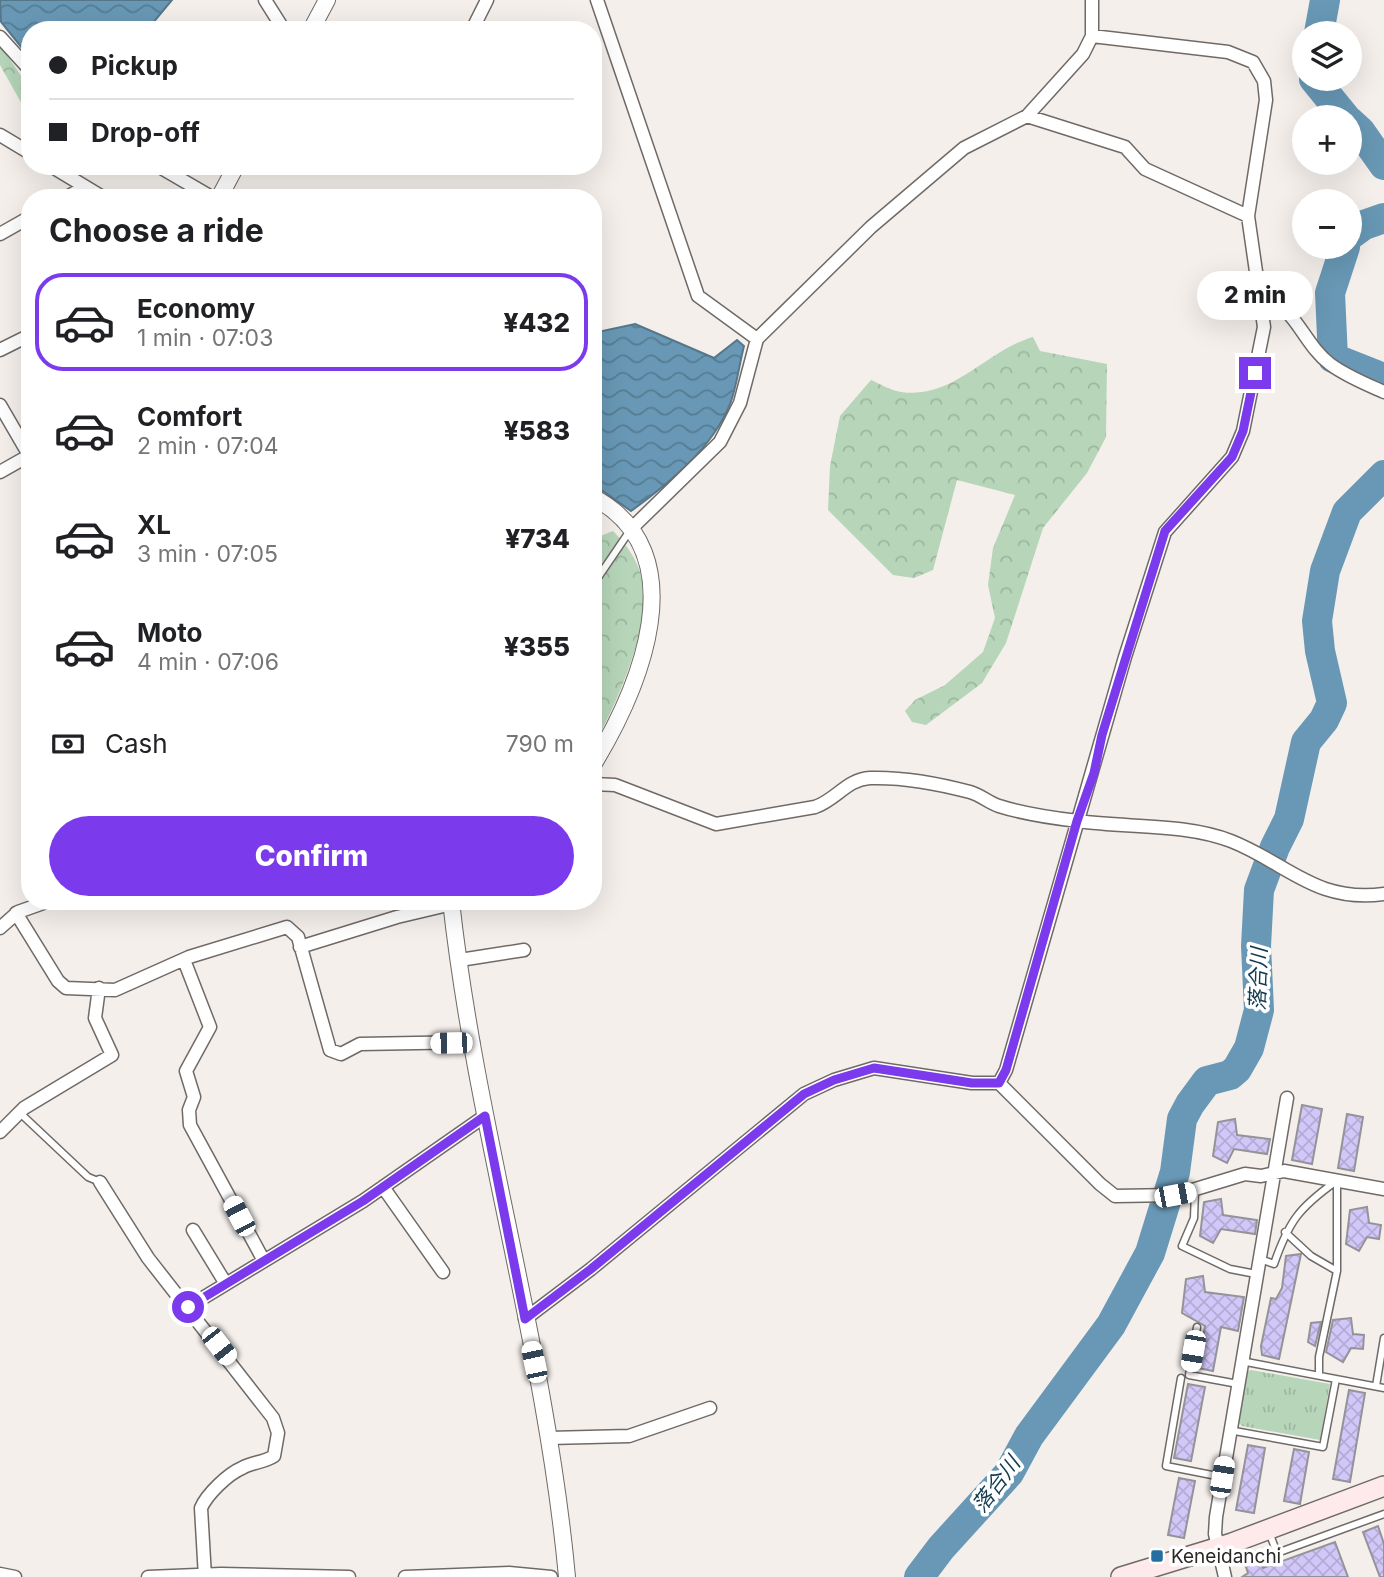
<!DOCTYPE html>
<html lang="en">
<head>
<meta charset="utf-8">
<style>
  body { margin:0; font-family:Inter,"Noto Sans JP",sans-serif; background:#f6f6f6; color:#202124; height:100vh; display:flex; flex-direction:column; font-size:26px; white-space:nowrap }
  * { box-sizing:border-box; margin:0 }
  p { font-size:23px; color:#757577 }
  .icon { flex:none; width:38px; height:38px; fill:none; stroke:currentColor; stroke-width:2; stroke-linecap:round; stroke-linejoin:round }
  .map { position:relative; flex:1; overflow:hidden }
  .panel { position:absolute; left:21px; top:189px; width:581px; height:721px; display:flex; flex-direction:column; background:#fff; border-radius:28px; box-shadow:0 7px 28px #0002 }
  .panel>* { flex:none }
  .banner { position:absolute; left:21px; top:21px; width:581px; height:154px; border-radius:28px; box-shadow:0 7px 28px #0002; display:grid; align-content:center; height:154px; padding:0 28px; background:#fff }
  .tools { position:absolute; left:1292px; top:21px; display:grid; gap:14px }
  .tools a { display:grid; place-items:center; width:70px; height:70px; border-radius:50%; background:#fff; box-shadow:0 7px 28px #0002; font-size:35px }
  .end { position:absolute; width:32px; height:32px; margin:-16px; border:9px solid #7c3aed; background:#fff; box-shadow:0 0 0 4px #fff }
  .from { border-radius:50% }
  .bubble { position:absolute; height:49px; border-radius:24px; background:#fff; box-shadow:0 7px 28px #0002; font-size:23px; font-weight:800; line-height:49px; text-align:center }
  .car { position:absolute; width:21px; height:42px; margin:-21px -10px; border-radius:9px; box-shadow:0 0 5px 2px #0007; background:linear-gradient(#fff 24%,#345 0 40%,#fff 0 76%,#345 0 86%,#fff 0) }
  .banner b { display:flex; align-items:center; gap:24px; height:66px; font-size:26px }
  .banner b+b { border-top:2px solid #e0e0e0 }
  .banner i { width:18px; height:18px; background:#202124 }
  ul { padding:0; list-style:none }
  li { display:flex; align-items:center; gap:21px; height:98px; margin:0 14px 10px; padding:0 14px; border:4px solid transparent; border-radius:28px }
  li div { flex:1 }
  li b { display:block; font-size:26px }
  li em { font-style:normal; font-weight:800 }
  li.selected { border-color:#7c3aed }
  li>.icon { width:63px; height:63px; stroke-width:1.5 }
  h2 { padding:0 28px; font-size:32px; line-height:84px }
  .pay { display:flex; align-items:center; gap:18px; height:77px; padding:0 28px; font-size:26px }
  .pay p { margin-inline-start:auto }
  .action { display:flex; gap:14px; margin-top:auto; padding:14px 28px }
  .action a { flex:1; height:80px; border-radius:42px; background:#7c3aed; color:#fff; font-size:28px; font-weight:800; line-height:80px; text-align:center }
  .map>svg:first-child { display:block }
</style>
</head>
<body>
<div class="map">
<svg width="1384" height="1577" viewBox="0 0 1384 1577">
  <defs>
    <pattern id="grass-tufts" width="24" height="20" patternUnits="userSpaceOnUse" patternTransform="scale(1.75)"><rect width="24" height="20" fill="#b6d5b9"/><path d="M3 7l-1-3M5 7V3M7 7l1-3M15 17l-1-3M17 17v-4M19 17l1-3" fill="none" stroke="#9db79f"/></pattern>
    <pattern id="forest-crowns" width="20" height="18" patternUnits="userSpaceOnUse" patternTransform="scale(1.75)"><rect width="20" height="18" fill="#b6d5b9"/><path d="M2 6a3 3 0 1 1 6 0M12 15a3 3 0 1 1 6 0" fill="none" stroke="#9db79f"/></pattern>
    <pattern id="water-waves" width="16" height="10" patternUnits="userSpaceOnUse" patternTransform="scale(1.75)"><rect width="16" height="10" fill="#6898b5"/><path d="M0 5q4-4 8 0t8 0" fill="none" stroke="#567c93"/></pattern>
    <pattern id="building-cross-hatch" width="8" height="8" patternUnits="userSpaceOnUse" patternTransform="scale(1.75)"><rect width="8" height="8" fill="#d1c7f8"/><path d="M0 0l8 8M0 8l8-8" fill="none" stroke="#b4abd5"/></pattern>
  </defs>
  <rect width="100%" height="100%" fill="#f4efeb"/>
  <path fill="url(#grass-tufts)" d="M1251 1370 1330 1384 1320 1440 1242 1426 1239 1423 1248 1371Z"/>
  <path fill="url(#forest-crowns)" d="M0 45 30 89V100L23 106 0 65Z
    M1033 337 1040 351 1107 364 1106 437 1087 473 1043 528 1006 643 982 683 926 725 912 722 905 711 915 700 945 685 983 652 995 618 988 585 993 548 1015 495 957 480 933 570 914 578 893 575 828 510 830 466 840 416 871 380C880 384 892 391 901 392 953 400 987 350 1033 337Z
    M613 531C628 546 638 561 643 582 653 622 614 711 593 746V539Z"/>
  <path fill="url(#water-waves)" stroke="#56778a" stroke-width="2" d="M0 0H172L147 30H30V58L1 22Z
    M635 324 714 358 737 340 744 346C739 365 737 386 730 404 712 449 668 484 631 511L593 484V333Z"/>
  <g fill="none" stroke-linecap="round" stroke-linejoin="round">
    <path stroke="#6898b5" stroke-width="30" d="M1319 33 1325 0
      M1314 79 1345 117
      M1349 121 1360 131 1384 165
      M1349 236 1364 225 1384 218
      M1345 247 1330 293 1333 358 1384 378
      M919 1577 941 1548 1009 1473 1029 1436 1111 1325 1150 1253 1175 1172 1182 1119 1190 1104 1207 1081 1230 1075 1237 1069 1249 1048 1259 1010 1256 946 1259 890 1275 847 1289 819 1306 742 1324 720 1332 703 1320 651 1317 621 1325 571 1347 512 1384 475"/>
  </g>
  <path fill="url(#building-cross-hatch)" stroke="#949399" stroke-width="2" d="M1302 1105 1322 1109 1312 1164 1292 1160Z
    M1347 1114 1363 1117 1354 1171 1338 1168Z
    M1235 1119 1237 1135 1270 1139 1267 1154 1234 1149 1227 1163 1213 1156 1218 1122Z
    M1221 1199 1223 1215 1257 1220 1255 1234 1221 1229 1213 1243 1200 1236 1204 1202Z
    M1367 1207 1369 1223 1381 1225 1379 1239 1367 1237 1359 1251 1346 1244 1350 1210Z
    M1301 1254 1279 1359 1262 1355 1261 1346 1271 1298 1276 1299 1282 1288 1286 1256Z
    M1203 1276 1205 1292 1244 1297 1238 1331 1221 1327 1213 1371 1198 1368 1205 1326 1182 1313 1186 1279Z
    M1351 1318 1353 1334 1364 1335 1363 1349 1351 1348 1343 1362 1326 1352 1333 1320Z
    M1321 1322 1315 1346 1308 1342 1311 1323Z
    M1188 1384 1205 1387 1191 1461 1174 1458Z
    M1349 1390 1365 1393 1350 1482 1333 1479Z
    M1248 1445 1265 1448 1254 1513 1236 1510Z
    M1294 1449 1309 1452 1300 1504 1284 1501Z
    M1179 1478 1195 1481 1184 1538 1168 1535Z
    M1378 1526 1384 1544V1577H1380L1363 1532Z
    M1335 1542 1348 1577H1242L1248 1573 1242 1556 1257 1551 1263 1568Z"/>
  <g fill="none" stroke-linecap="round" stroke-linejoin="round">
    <defs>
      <path id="service" d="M593 585 629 532
        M20 1113 88 1177 100 1182
        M1195 1191 1194 1218 1182 1246 1230 1269 1256 1274
        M1285 1232 1311 1256 1337 1271
        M1260 1259 1274 1264C1289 1221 1299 1208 1335 1182
        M1197 1327 1189 1375 1238 1384
        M1241 1361 1384 1388
        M1319 1375V1357L1337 1271V1181
        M1181 1378 1166 1466 1222 1477
        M1376 1386 1384 1338
        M1229 1430 1323 1447 1336 1379
        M1269 1532 1277 1553 1384 1514"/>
      <path id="minor" d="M265 0 284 30
        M597 0 698 296 757 339
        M472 30 487 0
        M0 37 30 70
        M1027 116 1125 147 1145 169 1248 216
        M0 135 30 153
        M51 166 104 198
        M158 166 213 198
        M65 198 85 187
        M0 234 30 217
        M1261 296C1295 304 1303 344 1330 364 1346 376 1366 384 1384 392
        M0 350 30 335
        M0 405 29 455
        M0 472 30 455
        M632 528 720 442 740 403 757 339 871 227 964 148 1027 116 1083 54 1092 36V0
        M593 784 615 785 716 824 815 807C836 800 847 779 870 778 902 777 940 784 970 792 981 795 989 803 999 806 1024 814 1052 818 1078 821 1127 828 1184 823 1231 841 1287 863 1315 903 1384 894
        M16 913 58 981 66 988 115 990 189 957 287 927 298 937 330 1050 341 1054 360 1044 473 1042
        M0 928 18 912 49 901
        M300 947 397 917 452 904
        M184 960 210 1027 186 1071 194 1097 189 1110 190 1125 264 1261
        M460 960 524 950
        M999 1083 1006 1070 1125 657 1165 532 1232 457 1243 431 1264 327 1248 216 1266 100 1264 81 1253 62 1228 52 1092 36
        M0 1132 24 1108 112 1055 95 1018 99 988
        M100 1182 148 1258 273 1418 278 1433 274 1456C263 1463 252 1462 242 1468 228 1474 207 1494 201 1508L205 1577
        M383 1187 443 1272
        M193 1230 226 1284
        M188 1307 363 1201 485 1116
        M525 1319 591 1269 804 1094 834 1080 874 1068 972 1083H999L1100 1184 1115 1196 1176 1195 1245 1174 1261 1176 1284 1171 1384 1189
        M549 1438 629 1436 710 1408
        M0 1574 15 1577
        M148 1577 221 1574 349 1577
        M405 1577 509 1573 551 1577
        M1225 1577 1215 1534 1216 1517 1287 1098"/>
      <path id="tertiary" d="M311 30 327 0
        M219 198 236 166
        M593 497C698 553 639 689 593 765
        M451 901C476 1129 546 1349 567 1577"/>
      <path id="secondary" d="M1121 1577 1232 1543 1384 1486"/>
    </defs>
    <use href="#service" stroke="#6f6a67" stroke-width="9"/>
    <use href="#minor" stroke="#6f6a67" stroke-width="15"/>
    <use href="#tertiary" stroke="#6f6a67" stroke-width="18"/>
    <use href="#secondary" stroke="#6f6a67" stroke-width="22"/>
    <use href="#service" stroke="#fff" stroke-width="6"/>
    <use href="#minor" stroke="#fff" stroke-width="12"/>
    <use href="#tertiary" stroke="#fff" stroke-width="16"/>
    <use href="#secondary" stroke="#feeaeb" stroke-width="19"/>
  </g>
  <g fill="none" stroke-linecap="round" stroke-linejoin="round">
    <path stroke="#7c3aed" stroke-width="9" d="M188 1307 363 1201 485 1116 525 1319 591 1269 804 1094 834 1080 874 1068 972 1083H999L1006 1070 1077 821 1094 773 1102 735 1165 531 1232 457 1243 431 1255 373"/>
  </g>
  <rect fill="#246ea1" stroke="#fff" stroke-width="2.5" x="1150" y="1549" width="14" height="14" rx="3.5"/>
  <g text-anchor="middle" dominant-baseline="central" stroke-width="7" stroke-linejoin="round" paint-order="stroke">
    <g font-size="19" fill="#2b2927" stroke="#fff" text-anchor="start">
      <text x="1171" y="1556">Keneidanchi</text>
    </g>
    <g font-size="21" font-style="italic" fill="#113a50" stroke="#fff">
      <text transform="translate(1258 979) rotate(-88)">落合川</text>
      <text transform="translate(996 1484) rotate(-53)">落合川</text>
    </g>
  </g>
</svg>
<div class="tools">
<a><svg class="icon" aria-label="layers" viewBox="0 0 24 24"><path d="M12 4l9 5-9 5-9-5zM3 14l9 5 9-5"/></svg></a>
<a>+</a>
<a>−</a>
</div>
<i class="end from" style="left:188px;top:1307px"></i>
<i class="end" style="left:1255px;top:373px"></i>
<div class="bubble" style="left:1197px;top:271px;width:116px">2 min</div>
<i class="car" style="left:451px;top:1043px;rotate:269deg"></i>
<i class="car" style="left:1175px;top:1195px;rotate:79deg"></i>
<i class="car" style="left:239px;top:1216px;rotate:332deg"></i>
<i class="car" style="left:219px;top:1346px;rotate:142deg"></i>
<i class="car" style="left:1193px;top:1351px;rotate:190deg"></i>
<i class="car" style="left:534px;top:1362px;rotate:348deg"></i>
<i class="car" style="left:1222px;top:1477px;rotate:9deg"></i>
<div class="banner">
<b><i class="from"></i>Pickup</b>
<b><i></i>Drop-off</b>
</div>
<section class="panel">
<h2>Choose a ride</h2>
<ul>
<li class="selected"><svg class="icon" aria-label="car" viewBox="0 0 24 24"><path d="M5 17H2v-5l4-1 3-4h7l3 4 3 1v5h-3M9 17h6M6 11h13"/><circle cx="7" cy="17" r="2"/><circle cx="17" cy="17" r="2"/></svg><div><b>Economy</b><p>1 min · 07:03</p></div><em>¥432</em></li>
<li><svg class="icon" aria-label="car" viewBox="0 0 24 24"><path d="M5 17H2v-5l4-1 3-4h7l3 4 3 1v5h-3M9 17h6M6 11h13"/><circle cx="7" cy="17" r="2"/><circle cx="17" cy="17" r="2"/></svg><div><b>Comfort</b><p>2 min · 07:04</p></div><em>¥583</em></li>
<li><svg class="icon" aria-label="car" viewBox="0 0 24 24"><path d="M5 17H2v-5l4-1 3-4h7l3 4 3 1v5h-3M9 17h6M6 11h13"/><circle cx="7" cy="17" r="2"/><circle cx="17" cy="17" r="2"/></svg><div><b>XL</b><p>3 min · 07:05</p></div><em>¥734</em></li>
<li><svg class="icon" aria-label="car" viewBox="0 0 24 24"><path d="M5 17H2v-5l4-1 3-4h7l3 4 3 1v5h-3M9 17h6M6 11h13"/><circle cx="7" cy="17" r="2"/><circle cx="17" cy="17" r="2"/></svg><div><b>Moto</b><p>4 min · 07:06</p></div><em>¥355</em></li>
</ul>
<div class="pay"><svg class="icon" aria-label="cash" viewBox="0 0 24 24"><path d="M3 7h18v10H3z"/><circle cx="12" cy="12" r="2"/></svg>Cash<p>790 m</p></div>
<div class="action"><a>Confirm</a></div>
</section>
</div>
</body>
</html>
